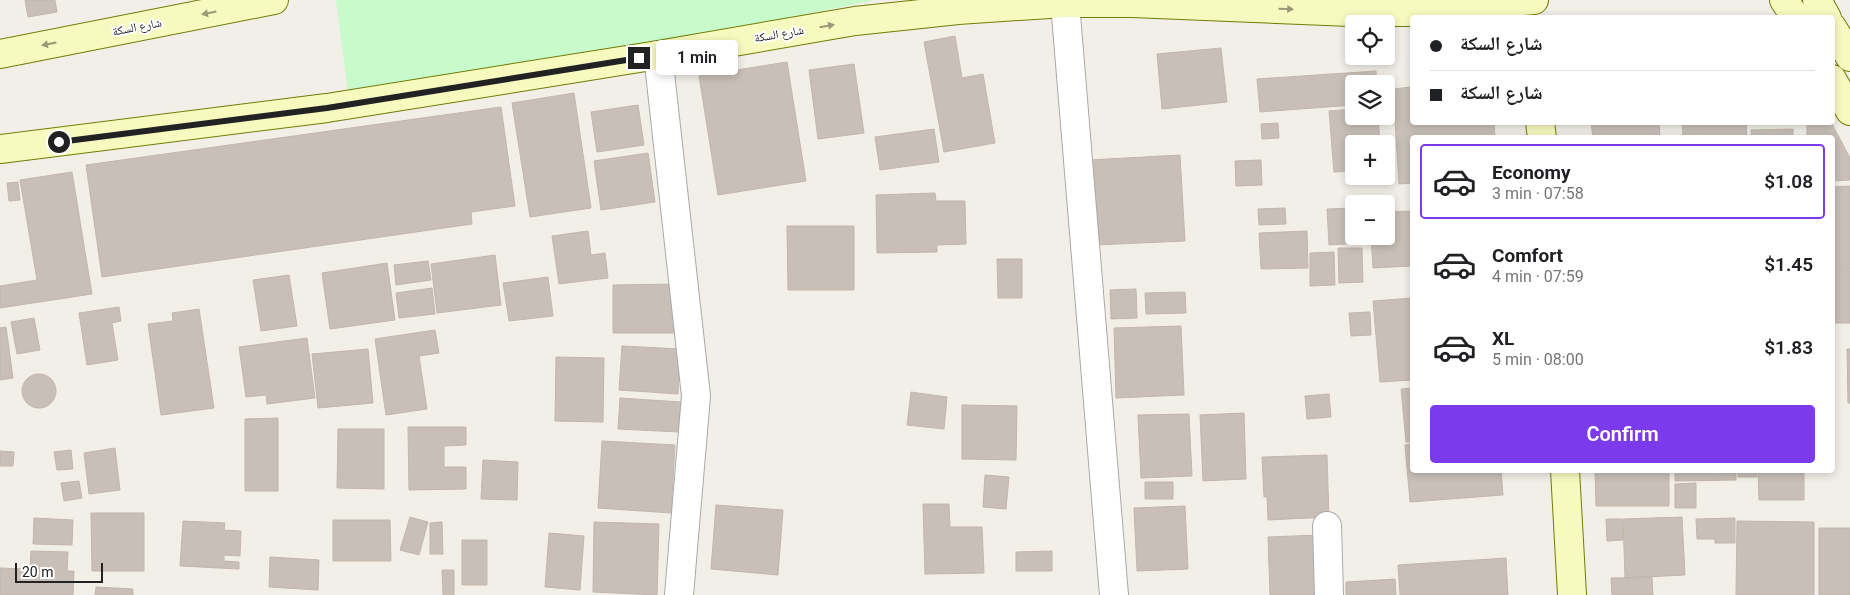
<!DOCTYPE html>
<html lang="en">
<head>
<meta charset="utf-8">
<style>
  body { margin:0; font-family:Roboto,"Noto Naskh Arabic",sans-serif; background:#f2f2f2; color:#202124; height:100vh; display:flex; flex-direction:column; font-size:19px; white-space:nowrap }
  * { box-sizing:border-box; margin:0 }
  p { font-size:16px; color:#757577 }
  .icon { flex:none; width:28px; height:28px; fill:none; stroke:currentColor; stroke-width:2; stroke-linecap:round; stroke-linejoin:round }
  .map { position:relative; flex:1; overflow:hidden }
  .side { position:absolute; left:1410px; top:135px; width:425px; height:338px; display:flex; flex-direction:column; background:#fff; border-radius:5px; box-shadow:0 2px 8px #0003 }
  .side>* { flex:none }
  .guide { position:absolute; left:1410px; top:15px; width:425px; height:110px; border-radius:5px; box-shadow:0 2px 8px #0003; display:grid; align-content:center; height:110px; padding:0 20px; background:#fff }
  .controls { position:absolute; left:1345px; top:15px; display:grid; gap:10px }
  .controls a { display:grid; place-items:center; width:50px; height:50px; border-radius:5px; background:#fff; box-shadow:0 2px 8px #0003; font-size:25px }
  .scale { position:absolute; left:15px; bottom:12px; width:88px; box-sizing:border-box; padding-left:5px; border:2px solid #222; border-top:0; font-size:14px; line-height:18px; white-space:nowrap; color:#222; -webkit-text-stroke:4px #fff; paint-order:stroke }
  .end { position:absolute; width:22px; height:22px; margin:-11px; border:6px solid #222; background:#fff; box-shadow:0 0 0 2px #fff }
  .from { border-radius:50% }
  .bubble { position:absolute; height:35px; border-radius:5px; background:#fff; box-shadow:0 2px 8px #0003; font-size:16px; font-weight:600; line-height:35px; text-align:center }
  .guide b { display:flex; align-items:center; gap:18px; height:48px; font-size:19px }
  .guide b+b { border-top:1px solid #e0e0e0 }
  .guide i { width:12px; height:12px; background:#202124 }
  ul { padding:9px 0 0; list-style:none }
  li { display:flex; align-items:center; gap:15px; height:75px; margin:0 10px 8px; padding:0 10px; border:2px solid transparent; border-radius:5px }
  li div { flex:1 }
  li b { display:block; font-size:19px }
  li em { font-style:normal; font-weight:600 }
  li.active { border-color:#7c3aed }
  li>.icon { width:45px; height:45px; stroke-width:1.5 }
  .primary-button { display:flex; gap:10px; margin-top:auto; padding:10px 20px }
  .primary-button a { flex:1; height:58px; border-radius:5px; background:#7c3aed; color:#fff; font-size:20px; font-weight:600; line-height:58px; text-align:center }
  .map>svg:first-child { display:block }
</style>
</head>
<body>
<div class="map">
<svg width="1850" height="595" viewBox="0 0 1850 595">
  <rect width="100%" height="100%" fill="#f2efe9"/>
  <path fill="#c8facc" d="M336 0H876L753 25 348 93Z"/>
  <path fill="#c7bfb8" stroke="#c4b6ab" d="M25 0H55L57 12 28 17Z
    M955 36 962 78 983 74 995 143 944 152 924 42Z
    M1221 48 1227 102 1162 109 1157 54Z
    M787 62 806 181 718 195 699 76Z
    M854 64 864 133 818 139 809 70Z
    M1376 71 1377 84H1354V105L1260 112 1257 79Z
    M1412 87V122H1494L1495 138H1412V183L1399 184 1393 89Z
    M574 93 591 208 530 217 512 103Z
    M638 105 644 145 597 152 591 112Z
    M501 107 515 206 471 212 472 224 102 277 86 165Z
    M1354 109V116H1378L1380 144H1354V171L1334 172 1329 111Z
    M1591 122H1659L1660 138H1593Z
    M1682 122H1746L1747 138H1683Z
    M1278 123 1279 138 1262 139 1261 124Z
    M1832 124 1850 158V180L1832 181V138H1807V125Z
    M934 129 939 162 880 170 875 137Z
    M1793 129V138H1752L1751 130Z
    M648 153 655 202 601 210 594 161Z
    M1180 155 1185 241 1094 245 1089 160Z
    M1261 160 1262 185 1236 186 1235 161Z
    M72 172 92 294 0 308V286L37 280 20 180Z
    M18 182 20 200 9 201 7 183Z
    M1850 186V266H1832V187Z
    M935 193 936 201H965L966 244 937 245V252L877 253 876 195Z
    M1285 208 1286 224 1259 225 1258 209Z
    M1354 208V236H1364V243L1329 245 1327 209Z
    M1412 211V266L1373 268 1371 236H1386V212Z
    M787 226H854V290H788Z
    M588 231 591 255 605 253 608 278 559 284 552 236Z
    M1307 231 1308 268 1261 269 1259 233Z
    M1338 248H1362L1363 282 1339 283Z
    M1334 252 1335 285 1310 286V253Z
    M495 255 501 305 437 313 431 264Z
    M997 259H1022V298H998Z
    M428 261 431 280 396 285 394 265Z
    M387 263 395 320 330 329 322 273Z
    M1832 267H1850V323H1832Z
    M289 275 297 326 261 331 253 280Z
    M548 277 553 316 509 321 503 283Z
    M677 284V333H613V285Z
    M432 288 435 314 399 318 396 293Z
    M1136 289 1137 318 1111 319 1110 290Z
    M1185 292 1186 313 1146 314 1145 293Z
    M1412 298V380L1380 382 1373 301Z
    M119 307 121 321 112 323 118 360 87 365 79 313Z
    M199 309 214 408 161 415 148 324 173 321 172 313Z
    M1370 312 1371 335 1351 336 1349 313Z
    M34 318 40 350 17 354 11 322Z
    M1181 326 1184 395 1116 398 1114 328Z
    M6 327 13 378 0 380V328Z
    M435 330 439 353 419 356 427 409 386 415 375 339Z
    M307 338 315 398 267 404 266 395 246 397 239 347Z
    M622 346 680 349 678 394 619 390Z
    M368 349 373 403 318 408 312 354Z
    M1847 349H1850V403H1848Z
    M556 357 604 358 603 422 555 421Z
    M22 391a17 17 0 1 1 34 0a17 17 0 1 1-34 0Z
    M1412 388V442H1406L1401 389Z
    M911 392 947 397 944 429 907 425Z
    M1329 394 1331 417 1307 419 1305 396Z
    M620 398 681 402 679 432 618 429Z
    M962 405 1017 406 1016 460 962 459Z
    M1244 413 1246 479 1203 481 1200 415Z
    M1189 414 1192 476 1141 478 1138 415Z
    M278 418V491H245V419Z
    M408 427H466V445L444 446V467H466V489L409 490Z
    M338 429H384V489L337 488Z
    M602 441 675 445 671 513 598 508Z
    M1412 444V470H1501L1503 495 1410 502 1405 445Z
    M115 448 120 490 89 494 84 453Z
    M71 450 73 469 57 470 54 452Z
    M0 451 14 452 13 466H0Z
    M1327 455 1329 517 1268 520 1267 497H1264L1262 457Z
    M483 460 518 462 517 500 481 499Z
    M1595 470H1669V506H1596Z
    M1675 470H1736V480L1675 481Z
    M1738 470H1756L1757 477H1738Z
    M1758 470H1804V500H1759Z
    M985 475 1009 477 1006 509 983 507Z
    M79 481 82 498 64 501 61 483Z
    M1145 482H1173V499H1145Z
    M1696 483V508H1675V484Z
    M923 504H949L950 527H982L984 573 925 574Z
    M716 505 783 510 778 575 711 569Z
    M1185 506 1188 569 1137 571 1134 508Z
    M91 513H144V571H92Z
    M410 517 428 522 419 555 400 550Z
    M1682 517 1685 575 1625 578 1623 519Z
    M34 518 73 520 72 545 33 544Z
    M1735 518V543H1715V539H1697L1696 519Z
    M1606 519H1622L1623 540 1607 541Z
    M333 520H390L391 561H333Z
    M183 521 225 523 224 530 241 531 240 556 224 555V561L239 562V569L180 566Z
    M1737 521 1814 522V595H1736Z
    M442 522 443 554H430V523Z
    M594 522 659 524 657 595 593 592Z
    M1819 528H1850V595H1819Z
    M549 533 584 536 580 590 545 587Z
    M1319 535 1321 595H1270L1268 537Z
    M462 540H487V585H462Z
    M31 551 68 552 67 571H74L73 595H0V568L30 569Z
    M1052 551V571H1016V552Z
    M270 557 319 560 318 590 269 587Z
    M1506 558 1508 595H1400L1398 565Z
    M442 570H454V595H443Z
    M1652 577 1653 595H1612L1611 578Z
    M1395 579 1396 595H1346V582Z
    M96 587 133 589V595H95Z"/>
  <g fill="none" stroke-linecap="round" stroke-linejoin="round">
    <defs>
      <path id="street" d="M1065 3 1114 595
        M658 55 696 396 679 595
        M1327 526 1329 595"/>
      <path id="secondary" d="M1784 0 1796 18
        M1817 0 1827 18
        M1832 27 1850 57
        M0 54 274 0
        M1832 79 1850 111
        M1540 122 1542 138
        M0 149 327 108 658 55 855 21 958 10 1065 3H1132L1351 12H1412L1534 0
        M1565 470 1572 595"/>
    </defs>
    <use href="#street" stroke="#a9a9a9" stroke-width="30"/>
    <use href="#secondary" stroke="#707d05" stroke-width="30"/>
    <use href="#street" stroke="#fff" stroke-width="28"/>
    <use href="#secondary" stroke="#f7fabf" stroke-width="28"/>
  </g>
  <defs><path id="oneway-solid" d="M-6-.8H1V-3.2L6.5 0L1 3.2V.8H-6Z" transform="scale(1.25)"/></defs>
  <g fill="#979978">
    <use href="#oneway-solid" transform="translate(1286 9) rotate(2)"/>
    <use href="#oneway-solid" transform="translate(209 13) rotate(169)"/>
    <use href="#oneway-solid" transform="translate(827 26) rotate(-10)"/>
    <use href="#oneway-solid" transform="translate(49 44) rotate(169)"/>
  </g>
  <g fill="none" stroke-linecap="round" stroke-linejoin="round">
    <path stroke="#222" stroke-width="6" d="M59 142 327 108 639 58"/>
  </g>
  <g text-anchor="middle" dominant-baseline="central" stroke-width="4" stroke-linejoin="round" paint-order="stroke">
    <g font-size="12" fill="#222" stroke="#fff">
      <text transform="translate(137 27) rotate(-11)">شارع السكة</text>
      <text transform="translate(779 34) rotate(-10)">شارع السكة</text>
    </g>
  </g>
</svg>
<div class="controls">
<a><svg class="icon" aria-label="locate" viewBox="0 0 24 24"><circle cx="12" cy="12" r="6"/><path d="M12 2v4M12 18v4M2 12h4M18 12h4"/></svg></a>
<a><svg class="icon" aria-label="layers" viewBox="0 0 24 24"><path d="M12 4l9 5-9 5-9-5zM3 14l9 5 9-5"/></svg></a>
<a>+</a>
<a>−</a>
</div>
<div class="scale">20 m</div>
<i class="end from" style="left:59px;top:142px"></i>
<i class="end" style="left:639px;top:58px"></i>
<div class="bubble" style="left:656px;top:40px;width:82px">1 min</div>
<div class="guide">
<b><i class="from"></i>شارع السكة</b>
<b><i></i>شارع السكة</b>
</div>
<section class="side">
<ul>
<li class="active"><svg class="icon" aria-label="car" viewBox="0 0 24 24"><path d="M5 17H2v-5l4-1 3-4h7l3 4 3 1v5h-3M9 17h6M6 11h13"/><circle cx="7" cy="17" r="2"/><circle cx="17" cy="17" r="2"/></svg><div><b>Economy</b><p>3 min · 07:58</p></div><em>$1.08</em></li>
<li><svg class="icon" aria-label="car" viewBox="0 0 24 24"><path d="M5 17H2v-5l4-1 3-4h7l3 4 3 1v5h-3M9 17h6M6 11h13"/><circle cx="7" cy="17" r="2"/><circle cx="17" cy="17" r="2"/></svg><div><b>Comfort</b><p>4 min · 07:59</p></div><em>$1.45</em></li>
<li><svg class="icon" aria-label="car" viewBox="0 0 24 24"><path d="M5 17H2v-5l4-1 3-4h7l3 4 3 1v5h-3M9 17h6M6 11h13"/><circle cx="7" cy="17" r="2"/><circle cx="17" cy="17" r="2"/></svg><div><b>XL</b><p>5 min · 08:00</p></div><em>$1.83</em></li>
</ul>
<div class="primary-button"><a>Confirm</a></div>
</section>
</div>
</body>
</html>
